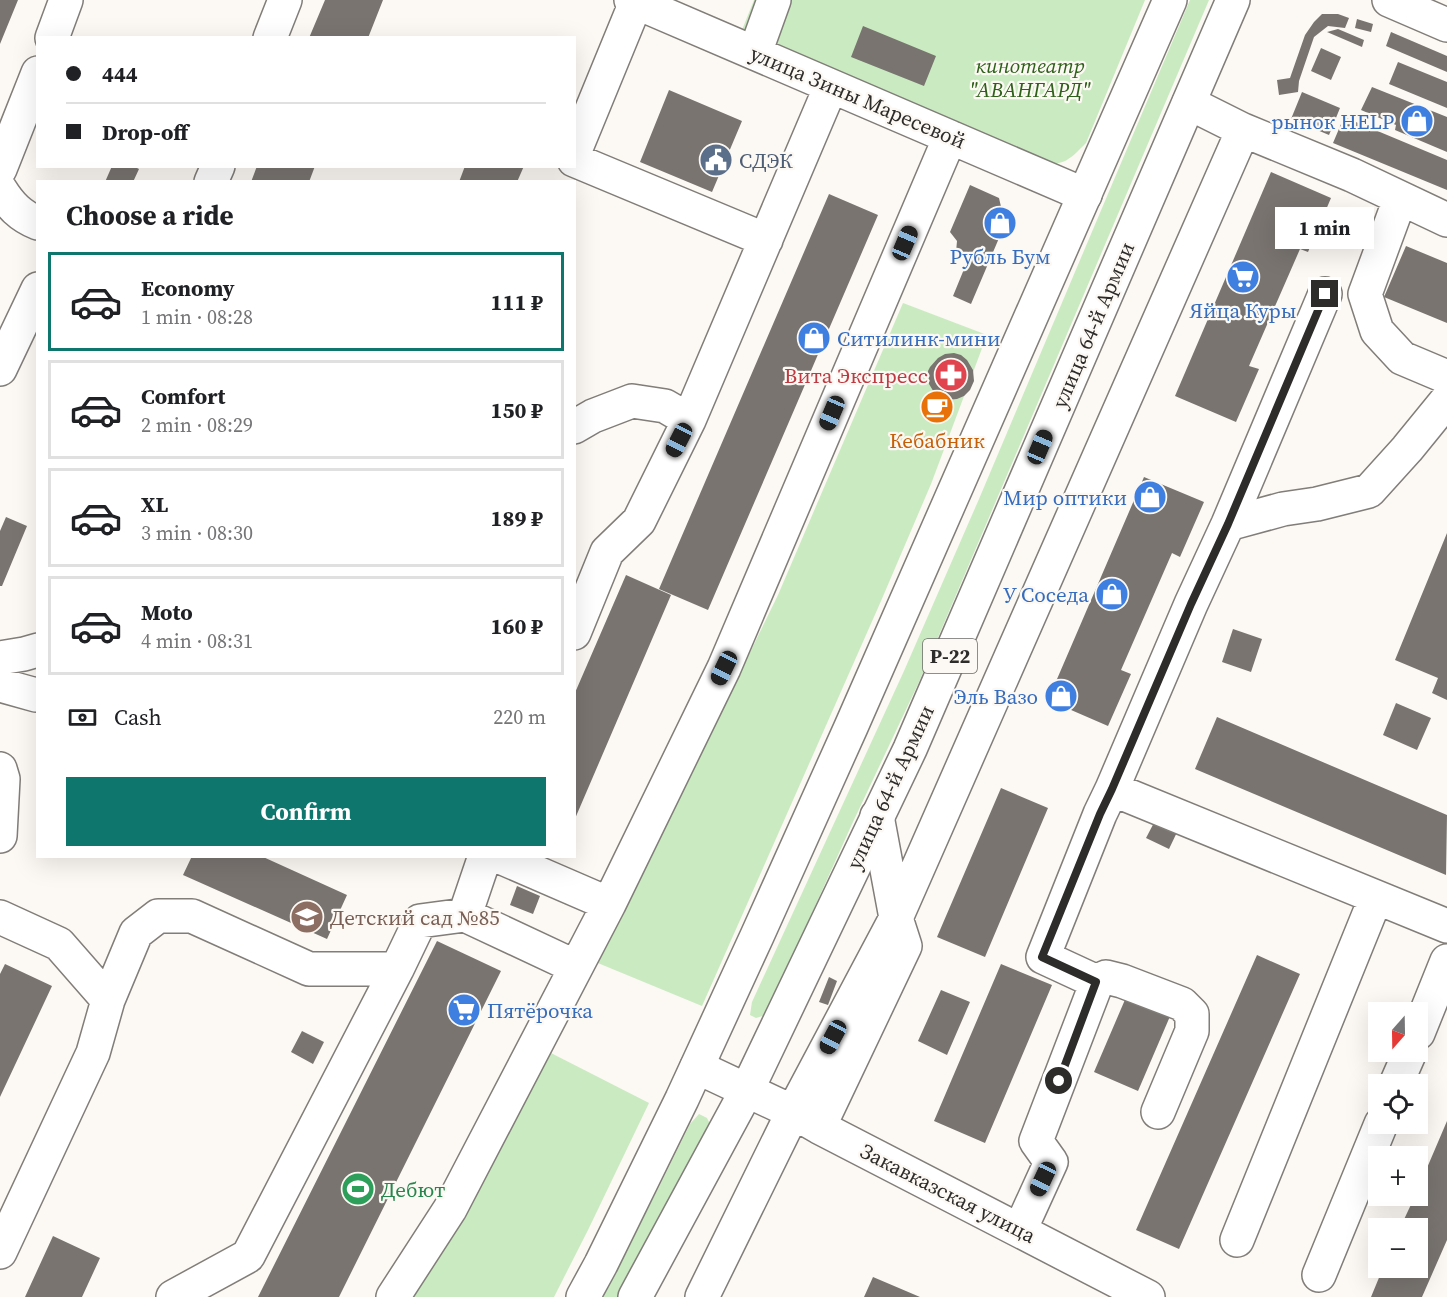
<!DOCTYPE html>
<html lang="en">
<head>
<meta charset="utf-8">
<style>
  body { margin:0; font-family:"Source Serif 4",serif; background:#f6f6f6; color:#202124; height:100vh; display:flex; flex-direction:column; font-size:22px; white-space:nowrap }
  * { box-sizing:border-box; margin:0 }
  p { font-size:20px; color:#757577 }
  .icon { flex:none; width:33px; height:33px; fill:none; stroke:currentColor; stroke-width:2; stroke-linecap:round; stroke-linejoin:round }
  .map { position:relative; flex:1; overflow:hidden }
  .details { position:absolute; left:36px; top:180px; width:540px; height:678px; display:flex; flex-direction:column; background:#fff; border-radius:0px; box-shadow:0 6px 24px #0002 }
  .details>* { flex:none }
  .hud { position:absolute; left:36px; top:36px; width:540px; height:132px; border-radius:0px; box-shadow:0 6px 24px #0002; display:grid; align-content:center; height:132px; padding:0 30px; background:#fff }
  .needle { width:39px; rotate:200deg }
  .tools { position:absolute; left:1368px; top:1002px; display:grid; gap:12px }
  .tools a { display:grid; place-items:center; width:60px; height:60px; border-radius:0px; background:#fff; box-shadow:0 6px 24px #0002; font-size:30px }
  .end { position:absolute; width:27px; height:27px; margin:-14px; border:8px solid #2e2c2b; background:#fff; box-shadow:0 0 0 3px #fff }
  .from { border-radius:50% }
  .bubble { position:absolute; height:42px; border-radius:0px; background:#fff; box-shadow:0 6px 24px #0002; font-size:20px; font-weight:700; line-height:42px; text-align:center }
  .car { position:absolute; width:18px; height:36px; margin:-18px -9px; border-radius:8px; box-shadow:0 0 4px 2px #0007; background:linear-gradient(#222 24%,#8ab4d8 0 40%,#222 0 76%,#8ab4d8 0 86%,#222 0) }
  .hud b { display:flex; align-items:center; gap:21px; height:57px; font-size:22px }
  .hud b+b { border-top:2px solid #e0e0e0 }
  .hud i { width:15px; height:15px; background:#202124 }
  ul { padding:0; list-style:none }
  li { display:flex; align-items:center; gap:18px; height:99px; margin:0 12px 9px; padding:0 18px; border:3px solid #e0e0e0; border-radius:0px }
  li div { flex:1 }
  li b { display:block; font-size:22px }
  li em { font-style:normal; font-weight:700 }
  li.on { border-color:#0f766e }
  li>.icon { width:54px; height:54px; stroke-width:1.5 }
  h2 { padding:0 30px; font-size:27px; line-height:72px }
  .pay { display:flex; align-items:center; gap:15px; height:66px; padding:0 30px; font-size:22px }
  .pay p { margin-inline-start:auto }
  .action { display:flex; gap:12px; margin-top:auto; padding:12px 30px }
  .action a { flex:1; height:69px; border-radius:0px; background:#0f766e; color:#fff; font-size:24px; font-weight:700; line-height:69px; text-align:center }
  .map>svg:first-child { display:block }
</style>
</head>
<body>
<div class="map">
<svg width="1447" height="1297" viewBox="0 0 1447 1297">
  <rect width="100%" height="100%" fill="#fcf8f3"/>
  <path fill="#caeac1" d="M754 0H1145L1086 143C1068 161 1066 164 1041 165L738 40Z
    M1190 0H1209L919 682 852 824 766 1015 756 1018 750 1015 752 1002 904 671 979 499Z
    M903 303 987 335 931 484 881 601 702 1006 593 961 679 798 778 595Z
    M547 1051 649 1103 588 1230 554 1297H412Z
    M699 1114 707 1118 711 1126 619 1297H602L659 1187 690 1124Z"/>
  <path fill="#797470" d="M0 0H18L0 44Z
    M325 0H383L368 38H309Z
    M1322 14H1338L1349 18 1345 28 1328 26 1314 37 1299 81 1298 92 1279 95 1277 80 1290 78 1305 35 1314 22Z
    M1357 19 1373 24 1371 32 1355 28Z
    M863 26 936 56 924 86 851 57Z
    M1338 29 1364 40 1362 47 1327 32Z
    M1391 32 1447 56V72L1386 46Z
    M1321 48 1341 57 1331 80 1311 71Z
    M1398 62 1447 82V108L1389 84Z
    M1372 87 1447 117V152L1395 130 1396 125 1361 110Z
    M669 90 742 121 712 192 640 162Z
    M1302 92 1340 108 1329 135 1291 119Z
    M1344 117 1447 160V190L1333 143Z
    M112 166H133L139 169 133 182H105Z
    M257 166H315L309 182H251Z
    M465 166H524L517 182H459Z
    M1271 172 1331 198 1308 252 1300 249 1249 366 1259 369 1236 422 1175 396Z
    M970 185 999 198 1005 224 971 304 953 296 969 257 956 252 957 241 950 232Z
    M829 194 878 215 708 610 659 589Z
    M1406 246 1447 263V323L1384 297Z
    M954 353 961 355 967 360 973 370 974 381 970 390 964 396 957 399 947 400 941 419 928 413 935 394 929 384 928 371 930 367 938 358 945 354Z
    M1144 477 1204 502 1180 557 1172 553 1121 670 1131 674 1108 726 1048 700Z
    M6 517 27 526 2 586H0V531Z
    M1447 533V700L1432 693 1438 678 1395 660Z
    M626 575 671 595 574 821V695Z
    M1233 629 1262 639 1251 672 1222 662Z
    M1396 703 1431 718 1417 750 1383 735Z
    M1217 717 1447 815 1446 875 1195 769Z
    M1001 788 1048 808 985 957 937 937Z
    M1157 817 1179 828 1169 849 1146 838Z
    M192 856H261L347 895 327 939 183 875Z
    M517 886 540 896 533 914 510 905Z
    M437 941 501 971 339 1297H258Z
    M1257 955 1300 974 1179 1249 1136 1230Z
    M5 964 52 986 0 1097V974Z
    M1001 964 1052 985 985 1143 934 1121Z
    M829 977 837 981 828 1005 819 1002Z
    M941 990 970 1002 947 1055 918 1041Z
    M1127 995 1171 1014 1138 1091 1094 1072Z
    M302 1031 324 1042 313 1064 291 1052Z
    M1447 1121V1240L1422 1297H1371L1383 1268H1418V1228H1400L1415 1196H1418V1189Z
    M53 1236 100 1258 82 1297H25Z
    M873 1277 920 1297H864Z"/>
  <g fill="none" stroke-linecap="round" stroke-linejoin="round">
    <defs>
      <path id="minor" d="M631 0 1085 195
        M1389 0 1447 25
        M52 38 66 0
        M270 38 285 0
        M755 53 774 0
        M1189 103 1243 130 1352 175 1447 220
        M574 153 636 2
        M574 160 766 240
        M0 169 38 73
        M211 182 218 166
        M0 189C10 205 20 216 38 223
        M1400 199 1365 294 1377 331 1402 358 1447 377
        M0 369 38 289
        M574 427 593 416 632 401 665 406 689 420
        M1228 524 1283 509 1317 504 1369 491 1407 449 1447 400
        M574 633 607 552 639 521 689 420 831 86
        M0 658 24 654 38 650
        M0 685 36 695 38 694
        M0 769 3 779 0 836
        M1112 789 1191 604 1228 524 1325 294
        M498 856 609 904
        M465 915 485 856
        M0 917 59 944 108 1000 93 1053 0 1252
        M1097 982 1043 957 1100 814 1112 789 1447 926
        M108 1000 136 933 158 916H192L309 969H397
        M1418 1033 1447 961
        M697 1067 793 1112 819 1127 1148 1297
        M1396 1084 1410 1052
        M819 1127 905 946 896 918 877 816
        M1020 1230 1051 1162 1036 1141 1097 982 1106 977 1122 981 1182 1004 1192 1014V1031L1158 1112
        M1237 1240 1376 897
        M1319 1275 1381 1124
        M173 1297 248 1256 397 969 420 921 465 915 576 967
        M393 1297 450 1209 609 904 724 668 950 137
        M702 1297 793 1112 896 918 1243 130"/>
      <path id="highway" d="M583 1297 601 1264 682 1099 757 936 851 727 1170 0
        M635 1297 747 1090 910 749 1233 0"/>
    </defs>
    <use href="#minor" stroke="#817d79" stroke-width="36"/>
    <use href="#highway" stroke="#817d79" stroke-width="36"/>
    <use href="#minor" stroke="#fff" stroke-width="33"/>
    <use href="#highway" stroke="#fff" stroke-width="33"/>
  </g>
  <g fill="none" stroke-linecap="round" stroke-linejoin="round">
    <path stroke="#2e2c2b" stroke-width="8" d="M1059 1081 1096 982 1042 957 1100 814 1112 789 1191 604 1228 524 1325 294"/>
  </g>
  <defs>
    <symbol id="shop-disc" viewBox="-11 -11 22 22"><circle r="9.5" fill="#3f7fe0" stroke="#fcf8f3"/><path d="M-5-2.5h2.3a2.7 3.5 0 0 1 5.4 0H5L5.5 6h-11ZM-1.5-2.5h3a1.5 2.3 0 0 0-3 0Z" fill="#fff"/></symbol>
    <symbol id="civic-disc" viewBox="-11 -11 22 22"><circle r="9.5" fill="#5c6f8a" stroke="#fcf8f3"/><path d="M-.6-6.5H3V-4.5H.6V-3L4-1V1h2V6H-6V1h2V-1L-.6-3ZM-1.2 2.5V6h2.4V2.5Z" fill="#fff"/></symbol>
    <symbol id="supermarket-disc" viewBox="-11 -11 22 22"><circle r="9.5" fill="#3f7fe0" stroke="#fcf8f3"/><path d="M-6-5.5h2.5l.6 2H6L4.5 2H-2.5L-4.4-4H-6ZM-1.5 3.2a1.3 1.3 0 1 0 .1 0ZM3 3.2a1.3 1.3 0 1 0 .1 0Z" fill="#fff"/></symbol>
    <symbol id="pharmacy-disc" viewBox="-11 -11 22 22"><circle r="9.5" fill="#e0444e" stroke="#fcf8f3"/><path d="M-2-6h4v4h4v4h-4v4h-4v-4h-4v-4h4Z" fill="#fff"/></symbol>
    <symbol id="cafe-disc" viewBox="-11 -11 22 22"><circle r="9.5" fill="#e8710a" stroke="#fcf8f3"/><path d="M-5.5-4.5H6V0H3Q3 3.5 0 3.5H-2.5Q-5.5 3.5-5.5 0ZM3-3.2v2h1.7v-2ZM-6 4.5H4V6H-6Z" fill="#fff"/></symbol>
    <symbol id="school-disc" viewBox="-11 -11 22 22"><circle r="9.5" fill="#8d6e63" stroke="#fcf8f3"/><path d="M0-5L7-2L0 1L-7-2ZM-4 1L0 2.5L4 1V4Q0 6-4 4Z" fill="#fff"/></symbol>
    <symbol id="stadium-disc" viewBox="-11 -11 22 22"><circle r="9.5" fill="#2e9e5b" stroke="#fcf8f3"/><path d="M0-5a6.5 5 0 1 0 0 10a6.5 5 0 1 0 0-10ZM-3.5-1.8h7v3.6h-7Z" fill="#fff"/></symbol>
  </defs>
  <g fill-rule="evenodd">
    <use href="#shop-disc" x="1398" y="102" width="38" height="38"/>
    <use href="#civic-disc" x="697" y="141" width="38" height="38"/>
    <use href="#shop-disc" x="981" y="204" width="38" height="38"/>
    <use href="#supermarket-disc" x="1224" y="258" width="38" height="38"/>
    <use href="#shop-disc" x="795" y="319" width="38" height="38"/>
    <use href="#pharmacy-disc" x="932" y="356" width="38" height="38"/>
    <use href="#cafe-disc" x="918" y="388" width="38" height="38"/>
    <use href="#shop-disc" x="1131" y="478" width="38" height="38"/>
    <use href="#shop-disc" x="1093" y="575" width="38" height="38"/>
    <use href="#shop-disc" x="1042" y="677" width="38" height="38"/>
    <use href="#school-disc" x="288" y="898" width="38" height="38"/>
    <use href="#supermarket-disc" x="445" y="991" width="38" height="38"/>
    <use href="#stadium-disc" x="339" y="1170" width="38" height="38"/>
  </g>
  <g text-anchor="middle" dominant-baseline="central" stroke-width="4.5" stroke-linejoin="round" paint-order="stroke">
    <rect fill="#fcf8f3" stroke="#6c6967" stroke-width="1.5" x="923" y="639" width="54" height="34" rx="4.5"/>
    <g font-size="20" font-weight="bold" fill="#2e2c2b">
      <text x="950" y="656">Р-22</text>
    </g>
    <g font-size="21" font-style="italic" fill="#2d6019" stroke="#fcf8f3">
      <text x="1030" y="65">кинотеатр<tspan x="1030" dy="24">"АВАНГАРД"</tspan></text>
    </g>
    <g font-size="21" fill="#2e2c2b" stroke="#fcf8f3">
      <text transform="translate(858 97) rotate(23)">улица Зины Маресевой</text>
      <text transform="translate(1093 325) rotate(-67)">улица 64-й Армии</text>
      <text transform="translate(890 787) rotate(-65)">улица 64-й Армии</text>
      <text transform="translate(948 1193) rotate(27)">Закавказская улица</text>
    </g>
    <g font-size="21" fill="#366cbe" stroke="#fcf8f3" text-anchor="end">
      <text x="1394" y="121">рынок HELP</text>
      <text x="1000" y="256" text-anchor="middle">Рубль Бум</text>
      <text x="1243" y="310" text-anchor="middle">Яйца Куры</text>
      <text x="837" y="338" text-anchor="start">Ситилинк-мини</text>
      <text x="1127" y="497">Мир оптики</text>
      <text x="1089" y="594">У Соседа</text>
      <text x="1038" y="696">Эль Вазо</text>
      <text x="487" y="1010" text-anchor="start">Пятёрочка</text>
    </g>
    <g font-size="21" fill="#4e5e75" stroke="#fcf8f3" text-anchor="start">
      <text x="739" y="160">СДЭК</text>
    </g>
    <g font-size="21" fill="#be3a42" stroke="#fcf8f3" text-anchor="end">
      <text x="928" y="375">Вита Экспресс</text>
    </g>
    <g font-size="21" fill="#c56008" stroke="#fcf8f3">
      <text x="937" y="440">Кебабник</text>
    </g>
    <g font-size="21" fill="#785e54" stroke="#fcf8f3" text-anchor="start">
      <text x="330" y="917">Детский сад №85</text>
    </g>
    <g font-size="21" fill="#27864d" stroke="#fcf8f3" text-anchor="start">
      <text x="381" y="1189">Дебют</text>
    </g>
  </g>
</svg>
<div class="tools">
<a><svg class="needle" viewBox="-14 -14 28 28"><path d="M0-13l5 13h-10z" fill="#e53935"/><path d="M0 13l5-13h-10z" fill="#757577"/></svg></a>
<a><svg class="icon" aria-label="locate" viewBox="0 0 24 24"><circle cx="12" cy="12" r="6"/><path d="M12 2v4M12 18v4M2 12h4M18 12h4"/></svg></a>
<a>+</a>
<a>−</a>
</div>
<i class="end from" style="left:1059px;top:1081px"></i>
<i class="end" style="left:1325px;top:294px"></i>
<div class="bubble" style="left:1275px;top:207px;width:99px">1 min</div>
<i class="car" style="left:905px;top:243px;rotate:23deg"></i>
<i class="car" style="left:832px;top:413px;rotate:203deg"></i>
<i class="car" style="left:679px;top:440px;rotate:207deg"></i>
<i class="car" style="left:1040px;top:447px;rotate:23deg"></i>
<i class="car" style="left:724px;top:668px;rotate:206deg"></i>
<i class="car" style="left:833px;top:1037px;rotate:208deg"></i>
<i class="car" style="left:1043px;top:1179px;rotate:205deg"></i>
<div class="hud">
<b><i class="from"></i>444</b>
<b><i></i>Drop-off</b>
</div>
<section class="details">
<h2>Choose a ride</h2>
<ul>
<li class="on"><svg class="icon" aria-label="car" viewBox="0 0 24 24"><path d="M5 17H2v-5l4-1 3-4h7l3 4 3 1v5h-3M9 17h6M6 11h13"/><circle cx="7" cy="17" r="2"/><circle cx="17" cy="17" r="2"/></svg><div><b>Economy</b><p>1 min · 08:28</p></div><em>111 ₽</em></li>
<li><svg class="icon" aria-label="car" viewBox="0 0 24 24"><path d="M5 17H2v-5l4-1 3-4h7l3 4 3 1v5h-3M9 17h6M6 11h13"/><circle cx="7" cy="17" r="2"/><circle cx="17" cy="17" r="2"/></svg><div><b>Comfort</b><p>2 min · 08:29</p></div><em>150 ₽</em></li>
<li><svg class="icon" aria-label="car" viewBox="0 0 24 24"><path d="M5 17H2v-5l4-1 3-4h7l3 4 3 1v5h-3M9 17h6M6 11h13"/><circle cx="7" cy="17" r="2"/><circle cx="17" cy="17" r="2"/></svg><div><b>XL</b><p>3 min · 08:30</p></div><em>189 ₽</em></li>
<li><svg class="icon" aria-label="car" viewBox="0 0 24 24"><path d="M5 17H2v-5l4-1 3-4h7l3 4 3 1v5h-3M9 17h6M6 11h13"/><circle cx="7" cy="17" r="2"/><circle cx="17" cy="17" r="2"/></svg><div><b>Moto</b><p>4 min · 08:31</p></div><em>160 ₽</em></li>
</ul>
<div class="pay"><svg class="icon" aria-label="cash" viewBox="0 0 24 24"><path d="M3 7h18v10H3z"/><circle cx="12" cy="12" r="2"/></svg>Cash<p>220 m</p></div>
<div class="action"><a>Confirm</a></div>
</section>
</div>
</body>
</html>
